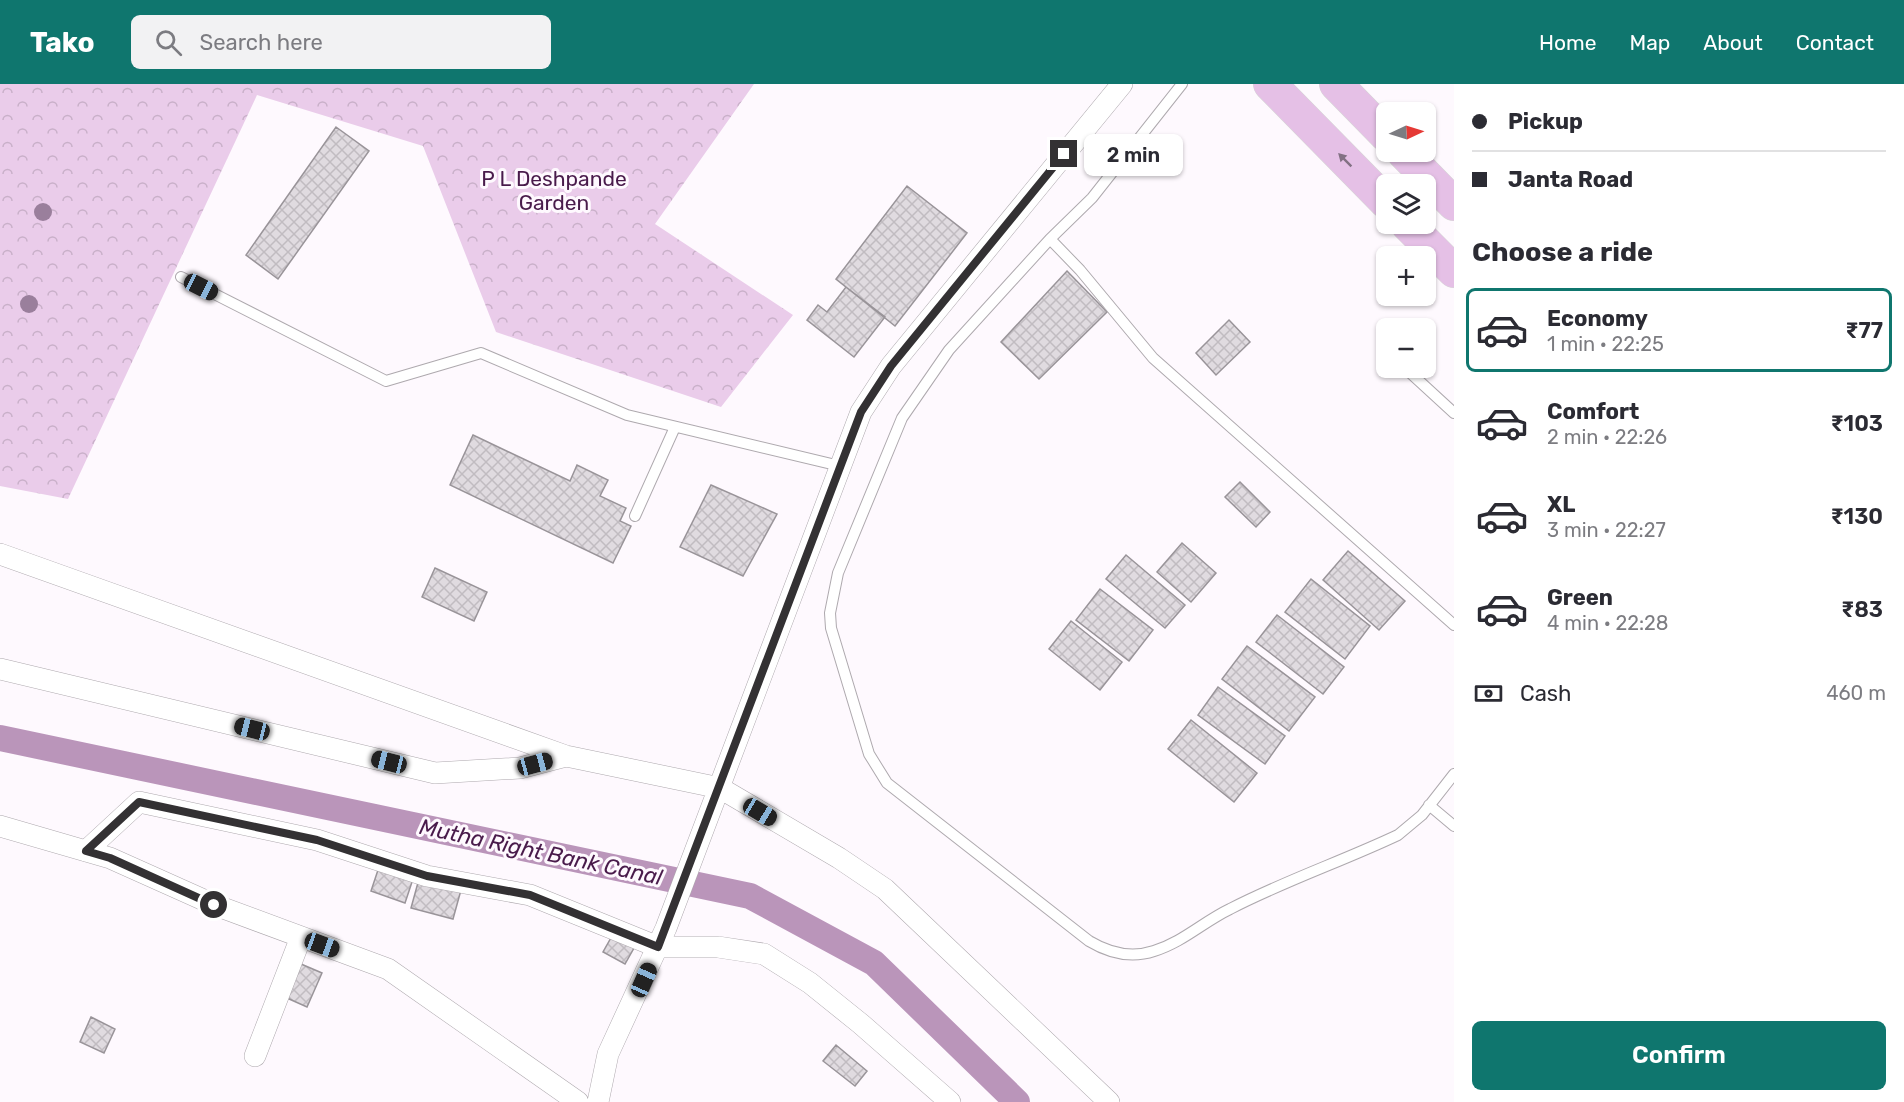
<!DOCTYPE html>
<html lang="en">
<head>
<meta charset="utf-8">
<style>
  body { margin:0; font-family:Rubik,sans-serif; background:#f2f2f3; color:#2b2b33; height:100vh; display:flex; flex-direction:column; font-size:22px; white-space:nowrap }
  * { box-sizing:border-box; margin:0 }
  p { font-size:20px; color:#7c7c81 }
  .icon { flex:none; width:33px; height:33px; fill:none; stroke:currentColor; stroke-width:2; stroke-linecap:round; stroke-linejoin:round }
  .map { position:relative; flex:1; overflow:hidden }
  .side { display:flex; flex-direction:column; background:#fff; width:450px }
  .side>* { flex:none }
  .top-card { display:grid; align-content:center; height:132px; padding:0 18px; background:#fff }
  .needle { width:39px; rotate:86deg }
  .tools { position:absolute; left:1376px; top:18px; display:grid; gap:12px }
  .tools a { display:grid; place-items:center; width:60px; height:60px; border-radius:9px; background:#fff; box-shadow:0 2px 4px #0004; font-size:30px }
  .end { position:absolute; width:27px; height:27px; margin:-14px; border:8px solid #333133; background:#fff; box-shadow:0 0 0 3px #fff }
  .from { border-radius:50% }
  .bubble { position:absolute; height:42px; border-radius:9px; background:#fff; box-shadow:0 2px 4px #0004; font-size:20px; font-weight:600; line-height:42px; text-align:center }
  .car { position:absolute; width:18px; height:36px; margin:-18px -9px; border-radius:8px; box-shadow:0 0 4px 2px #0007; background:linear-gradient(#222 24%,#8ab4d8 0 40%,#222 0 76%,#8ab4d8 0 86%,#222 0) }
  .top-card b { display:flex; align-items:center; gap:21px; height:57px; font-size:22px }
  .top-card b+b { border-top:2px solid #e1e1e2 }
  .top-card i { width:15px; height:15px; background:#2b2b33 }
  ul { padding:0; list-style:none }
  li { display:flex; align-items:center; gap:18px; height:84px; margin:0 12px 9px; padding:0 6px; border:3px solid transparent; border-radius:9px }
  li div { flex:1 }
  li b { display:block; font-size:22px }
  li em { font-style:normal; font-weight:600 }
  li.current { border-color:#0f766e }
  li>.icon { width:54px; height:54px; stroke-width:1.5 }
  h2 { padding:0 18px; font-size:27px; line-height:72px }
  .pay { display:flex; align-items:center; gap:15px; height:66px; padding:0 18px; font-size:22px }
  .pay p { margin-inline-start:auto }
  .primary-button { display:flex; gap:12px; margin-top:auto; padding:12px 18px }
  .primary-button a { flex:1; height:69px; border-radius:9px; background:#0f766e; color:#fff; font-size:24px; font-weight:600; line-height:69px; text-align:center }
  header { display:flex; align-items:center; gap:36px; box-sizing:border-box; height:84px; padding:0 30px; background:#0f766e; color:#fff }
  header strong { font-size:28px }
  nav { display:flex; gap:33px; margin-inline-start:auto; font-size:21px }
  .search { width:420px; height:54px; background:#f2f2f3; display:flex; align-items:center; gap:15px; box-sizing:border-box; padding:0 21px; border-radius:9px; color:#7c7c81; font-size:22px }
  main { display:flex; flex:1; min-height:0 }
  .map>svg:first-child { display:block }
</style>
</head>
<body>
<header>
<strong>Tako</strong>
<div class="search"><svg class="icon" aria-label="search" viewBox="0 0 24 24"><circle cx="10" cy="10" r="6"/><path d="M15 15l6 6"/></svg>Search here</div>
<nav><a>Home</a><a>Map</a><a>About</a><a>Contact</a></nav>
</header>
<main>
<div class="map">
<svg width="1454" height="1018" viewBox="0 0 1454 1018">
  <defs>
    <pattern id="forest-crowns" width="20" height="18" patternUnits="userSpaceOnUse" patternTransform="scale(1.5)"><rect width="20" height="18" fill="#eaccea"/><path d="M2 6a3 3 0 1 1 6 0M12 15a3 3 0 1 1 6 0" fill="none" stroke="#c9b0c9"/></pattern>
    <pattern id="building-cross-hatch" width="8" height="8" patternUnits="userSpaceOnUse" patternTransform="scale(1.5)"><rect width="8" height="8" fill="#e0dbe0"/><path d="M0 0l8 8M0 8l8-8" fill="none" stroke="#c1bcc1"/></pattern>
  </defs>
  <rect width="100%" height="100%" fill="#fef9fe"/>
  <path fill="url(#forest-crowns)" d="M0 0H754L655 140 793 231 721 323 496 248 423 62 257 11 68 415 0 402Z"/>
  <g fill="none" stroke-linecap="round" stroke-linejoin="round">
    <path stroke="#ba95ba" stroke-width="26" d="M0 654 750 812 874 879 1017 1018"/>
  </g>
  <path fill="url(#building-cross-hatch)" stroke="#999499" stroke-width="1.5" d="M336 43 369 67 278 195 246 171Z
    M907 102 967 149 895 242 836 195Z
    M1067 187 1107 228 1039 295 1001 258Z
    M846 203 885 233 854 273 807 236 818 221 827 228Z
    M1229 236 1250 258 1216 291 1196 269Z
    M473 351 570 397 577 381 608 396 600 412 626 424 620 437 631 442 613 479 450 401Z
    M1240 398 1270 428 1256 443 1225 413Z
    M711 401 777 430 743 492 680 463Z
    M1182 459 1216 489 1191 518 1157 488Z
    M1348 467 1405 517 1379 546 1323 496Z
    M1126 471 1185 521 1165 544 1106 495Z
    M435 484 487 508 474 537 422 513Z
    M1311 495 1370 542 1345 575 1285 528Z
    M1100 505 1153 546 1129 577 1076 536Z
    M1277 531 1344 583 1323 610 1256 558Z
    M1071 537 1122 578 1100 606 1049 565Z
    M1247 562 1315 613 1289 647 1222 595Z
    M1218 603 1285 652 1265 680 1198 631Z
    M1191 636 1257 689 1234 718 1168 665Z
    M379 783 413 795 405 819 371 807Z
    M419 795 461 806 453 835 411 824Z
    M612 852 634 864 625 880 603 868Z
    M301 880 322 889 307 923 287 914Z
    M91 933 115 945 104 969 80 958Z
    M836 961 867 987 855 1002 823 977Z"/>
  <g fill="none" stroke-linecap="round" stroke-linejoin="round">
    <defs>
      <path id="service" d="M1182 0 1092 114 1050 155 949 266 902 334 838 489 830 529 831 544 869 670 887 699 1089 857C1109 869 1130 875 1154 867 1183 858 1203 838 1230 825 1284 797 1343 777 1398 751L1422 731 1454 690
        M1050 155 1080 186 1153 274 1454 541
        M181 193 386 297 481 269 627 331 840 382
        M1405 284 1454 329
        M635 432 675 343
        M1429 721 1454 742"/>
      <path id="minor" d="M0 470 566 672 720 704 839 774 885 805 1109 1018
        M0 585 435 689 520 684 566 672
        M0 742 110 774 215 821 388 885 578 1018
        M86 767 139 718 317 756 427 792 530 811 658 863H718L764 870 810 899 861 940 950 1018
        M255 972 301 853
        M598 1018 608 970 666 844 861 328 891 282 1122 0"/>
      <path id="primary" d="M1270 0 1386 118
        M1336 0 1386 51
        M1403 68 1454 120
        M1407 140 1454 187"/>
    </defs>
    <use href="#service" stroke="#aea9ae" stroke-width="12"/>
    <use href="#minor" stroke="#aea9ae" stroke-width="22"/>
    <use href="#primary" stroke="#d6d6d6" stroke-width="34"/>
    <use href="#service" stroke="#fff" stroke-width="10"/>
    <use href="#minor" stroke="#fff" stroke-width="21"/>
    <use href="#primary" stroke="#e5c0e6" stroke-width="33"/>
  </g>
  <g fill="#9a7f9c">
    <circle cx="43" cy="128" r="9"/>
    <circle cx="29" cy="220" r="9"/>
  </g>
  <defs><path id="oneway-solid" d="M-6-.8H1V-3.2L6.5 0L1 3.2V.8H-6Z" transform="scale(1.5)"/></defs>
  <use fill="#837184" href="#oneway-solid" transform="translate(1345 76) rotate(-135)"/>
  <g fill="none" stroke-linecap="round" stroke-linejoin="round">
    <path stroke="#333133" stroke-width="8" d="M214 821 110 774 86 767 139 718 317 756 427 792 530 811 658 863 861 328 891 282 1064 70"/>
  </g>
  <g text-anchor="middle" dominant-baseline="central" stroke-width="6" stroke-linejoin="round" paint-order="stroke">
    <g font-size="21" fill="#491b4b" stroke="#fef9fe">
      <text x="554" y="94">P L Deshpande<tspan x="554" dy="24">Garden</tspan></text>
    </g>
    <g font-size="22" font-style="italic" fill="#491b4b" stroke="#fef9fe">
      <text transform="translate(541 768) rotate(12)">Mutha Right Bank Canal</text>
    </g>
  </g>
</svg>
<div class="tools">
<a><svg class="needle" viewBox="-14 -14 28 28"><path d="M0-13l5 13h-10z" fill="#e53935"/><path d="M0 13l5-13h-10z" fill="#7c7c81"/></svg></a>
<a><svg class="icon" aria-label="layers" viewBox="0 0 24 24"><path d="M12 4l9 5-9 5-9-5zM3 14l9 5 9-5"/></svg></a>
<a>+</a>
<a>−</a>
</div>
<i class="end from" style="left:214px;top:821px"></i>
<i class="end" style="left:1064px;top:70px"></i>
<div class="bubble" style="left:1084px;top:50px;width:99px">2 min</div>
<i class="car" style="left:201px;top:203px;rotate:117deg"></i>
<i class="car" style="left:252px;top:645px;rotate:284deg"></i>
<i class="car" style="left:389px;top:678px;rotate:284deg"></i>
<i class="car" style="left:535px;top:680px;rotate:75deg"></i>
<i class="car" style="left:760px;top:728px;rotate:121deg"></i>
<i class="car" style="left:322px;top:861px;rotate:110deg"></i>
<i class="car" style="left:644px;top:896px;rotate:24deg"></i>
</div>
<section class="side">
<div class="top-card">
<b><i class="from"></i>Pickup</b>
<b><i></i>Janta Road</b>
</div>
<h2>Choose a ride</h2>
<ul>
<li class="current"><svg class="icon" aria-label="car" viewBox="0 0 24 24"><path d="M5 17H2v-5l4-1 3-4h7l3 4 3 1v5h-3M9 17h6M6 11h13"/><circle cx="7" cy="17" r="2"/><circle cx="17" cy="17" r="2"/></svg><div><b>Economy</b><p>1 min · 22:25</p></div><em>₹77</em></li>
<li><svg class="icon" aria-label="car" viewBox="0 0 24 24"><path d="M5 17H2v-5l4-1 3-4h7l3 4 3 1v5h-3M9 17h6M6 11h13"/><circle cx="7" cy="17" r="2"/><circle cx="17" cy="17" r="2"/></svg><div><b>Comfort</b><p>2 min · 22:26</p></div><em>₹103</em></li>
<li><svg class="icon" aria-label="car" viewBox="0 0 24 24"><path d="M5 17H2v-5l4-1 3-4h7l3 4 3 1v5h-3M9 17h6M6 11h13"/><circle cx="7" cy="17" r="2"/><circle cx="17" cy="17" r="2"/></svg><div><b>XL</b><p>3 min · 22:27</p></div><em>₹130</em></li>
<li><svg class="icon" aria-label="car" viewBox="0 0 24 24"><path d="M5 17H2v-5l4-1 3-4h7l3 4 3 1v5h-3M9 17h6M6 11h13"/><circle cx="7" cy="17" r="2"/><circle cx="17" cy="17" r="2"/></svg><div><b>Green</b><p>4 min · 22:28</p></div><em>₹83</em></li>
</ul>
<div class="pay"><svg class="icon" aria-label="cash" viewBox="0 0 24 24"><path d="M3 7h18v10H3z"/><circle cx="12" cy="12" r="2"/></svg>Cash<p>460 m</p></div>
<div class="primary-button"><a>Confirm</a></div>
</section>
</main>
</body>
</html>
